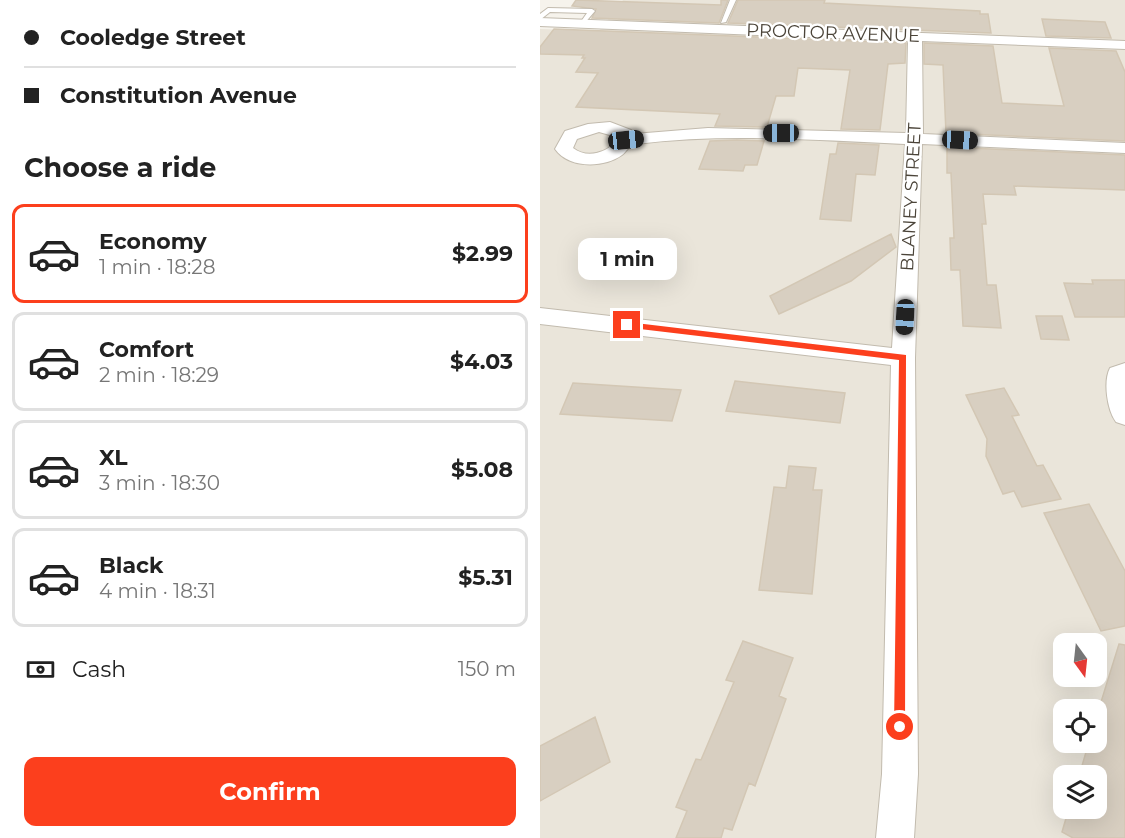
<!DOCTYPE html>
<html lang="en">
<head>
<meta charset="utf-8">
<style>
  body { margin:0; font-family:Montserrat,sans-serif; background:#f6f6f6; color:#222; height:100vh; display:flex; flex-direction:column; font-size:22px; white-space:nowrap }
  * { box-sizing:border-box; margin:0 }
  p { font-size:20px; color:#767676 }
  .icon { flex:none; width:33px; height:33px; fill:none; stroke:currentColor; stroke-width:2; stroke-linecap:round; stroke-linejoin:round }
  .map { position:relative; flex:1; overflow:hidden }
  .panel { display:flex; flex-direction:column; background:#fff; width:540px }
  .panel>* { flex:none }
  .guide { display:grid; align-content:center; height:132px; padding:0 24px; background:#fff }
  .needle { width:39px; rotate:165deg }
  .buttons { position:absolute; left:513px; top:633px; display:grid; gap:12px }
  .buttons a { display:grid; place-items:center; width:54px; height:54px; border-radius:12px; background:#fff; box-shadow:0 6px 24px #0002; font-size:30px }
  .end { position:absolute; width:27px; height:27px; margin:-14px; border:8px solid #fc3f1d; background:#fff; box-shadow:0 0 0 3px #fff }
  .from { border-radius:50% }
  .bubble { position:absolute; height:42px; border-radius:12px; background:#fff; box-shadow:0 6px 24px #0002; font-size:20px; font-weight:700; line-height:42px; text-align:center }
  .car { position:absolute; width:18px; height:36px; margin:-18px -9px; border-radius:8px; box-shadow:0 0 4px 2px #0007; background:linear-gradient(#222 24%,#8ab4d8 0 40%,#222 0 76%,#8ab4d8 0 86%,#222 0) }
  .guide b { display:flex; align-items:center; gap:21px; height:57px; font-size:22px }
  .guide b+b { border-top:2px solid #e0e0e0 }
  .guide i { width:15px; height:15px; background:#222 }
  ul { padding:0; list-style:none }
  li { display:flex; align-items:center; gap:18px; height:99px; margin:0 12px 9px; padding:0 12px; border:3px solid #e0e0e0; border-radius:12px }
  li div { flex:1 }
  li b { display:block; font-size:22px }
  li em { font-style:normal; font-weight:700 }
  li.selected { border-color:#fc3f1d }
  li>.icon { width:54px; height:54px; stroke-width:1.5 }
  h2 { padding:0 24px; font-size:27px; line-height:72px }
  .pay { display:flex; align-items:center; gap:15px; height:66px; padding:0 24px; font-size:22px }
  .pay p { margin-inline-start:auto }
  .button { display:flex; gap:12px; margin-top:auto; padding:12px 24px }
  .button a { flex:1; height:69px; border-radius:12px; background:#fc3f1d; color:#fff; font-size:24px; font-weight:700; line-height:69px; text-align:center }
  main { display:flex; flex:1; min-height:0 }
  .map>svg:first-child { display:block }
</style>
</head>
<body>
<main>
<section class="panel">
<div class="guide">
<b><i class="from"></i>Cooledge Street</b>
<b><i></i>Constitution Avenue</b>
</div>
<h2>Choose a ride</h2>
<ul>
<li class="selected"><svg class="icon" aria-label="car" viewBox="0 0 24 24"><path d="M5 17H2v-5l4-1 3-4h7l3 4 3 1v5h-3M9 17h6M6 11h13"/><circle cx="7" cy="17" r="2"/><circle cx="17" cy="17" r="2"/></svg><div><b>Economy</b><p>1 min · 18:28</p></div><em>$2.99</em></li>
<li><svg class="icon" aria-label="car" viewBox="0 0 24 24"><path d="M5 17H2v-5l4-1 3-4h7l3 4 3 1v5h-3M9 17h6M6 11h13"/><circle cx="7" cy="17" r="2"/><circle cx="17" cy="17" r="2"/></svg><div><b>Comfort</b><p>2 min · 18:29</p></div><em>$4.03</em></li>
<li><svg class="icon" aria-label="car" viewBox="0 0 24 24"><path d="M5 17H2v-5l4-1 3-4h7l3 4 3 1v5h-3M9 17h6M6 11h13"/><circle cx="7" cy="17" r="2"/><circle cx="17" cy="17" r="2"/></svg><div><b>XL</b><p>3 min · 18:30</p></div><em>$5.08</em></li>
<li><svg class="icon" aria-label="car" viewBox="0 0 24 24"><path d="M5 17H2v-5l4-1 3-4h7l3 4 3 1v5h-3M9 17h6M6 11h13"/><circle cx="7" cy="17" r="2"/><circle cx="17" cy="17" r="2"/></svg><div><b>Black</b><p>4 min · 18:31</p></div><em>$5.31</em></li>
</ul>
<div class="pay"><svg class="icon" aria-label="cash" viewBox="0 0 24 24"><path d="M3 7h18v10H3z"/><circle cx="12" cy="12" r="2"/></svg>Cash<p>150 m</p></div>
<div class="button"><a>Confirm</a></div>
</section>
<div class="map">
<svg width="585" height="838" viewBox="0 0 585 838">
  <rect width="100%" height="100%" fill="#f6f3ec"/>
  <path fill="#eae5da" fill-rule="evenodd" d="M83 0H585V838H0V29L59 31ZM524 644H556V676H524ZM524 710H556V742H524ZM524 776H556V808H524Z"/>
  <path fill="#d8cfc1" stroke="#d3c7b4" stroke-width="1.5" d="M36 0 181 5V0H188L179 23 52 18 56 9 32 6Z
    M198 0H285L284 3 440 11V14H448L451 33 188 23Z
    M502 19 565 22 571 38 506 36Z
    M14 29 366 43 365 63 348 64 340 130 301 129 310 70 258 68 254 96H236L227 127 175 126 180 114 36 107 58 73 36 72 45 58H42L44 55 0 54V47Z
    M384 43 453 46 462 103 524 106 509 48 576 51 585 72V141L406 133 403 65 384 64Z
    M170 141 197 140 224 141 217 165H205L203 171 159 169Z
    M298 143 339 145 335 175 316 174 311 221 280 219 290 154H296Z
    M407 147 585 155V190L474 186 476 195 443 194 446 224H442L447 285H456L461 328 423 326 420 270H411L410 238H414L411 173H407Z
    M351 234 356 247 311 281 239 314 230 296Z
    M552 280H585V317H535L524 283 553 284Z
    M496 316H522L529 340 501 339Z
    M195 381 305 393 300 423 186 411Z
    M33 383 141 390 132 421 20 414Z
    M464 388 479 415 472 416 497 466 503 465 521 499 482 507 474 491 463 494 446 456 447 439 426 395Z
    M249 466 276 468 273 490H282L272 594 219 590 234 487 246 488Z
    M549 504 585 571V626L561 631 504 513Z
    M203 641 253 658 239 696 246 699 215 786 209 783 192 830 184 828 181 838H136L147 811 136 807 156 759 161 760 194 682 186 680Z
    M579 644 585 645V838H533L522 832 529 808H556V776H539L549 742H556V718Z
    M55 717 70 762 0 801V746Z"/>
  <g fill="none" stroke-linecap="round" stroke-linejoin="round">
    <defs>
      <path id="lane" d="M190 0H196L186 22 181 23Z
        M8 8 52 9 55 11 43 25 40 23 47 13 10 12 0 20V14Z"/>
      <path id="street" d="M0 18 585 41V49L382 41 383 134 585 143V153L382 144 375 358 378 774 374 838H336L342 774 351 365 0 324V308L352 348 365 144C275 140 185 133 96 144 89 145 87 151 82 155 64 168 29 169 15 149L25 131 48 124 70 122 91 130 94 134 168 128 366 133 368 41 0 26ZM59 132 77 137V140C67 153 47 159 33 148L37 139Z
        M585 363V425L576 422C567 410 563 381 570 368Z"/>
    </defs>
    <use href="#lane" stroke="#c2bbae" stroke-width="2"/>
    <use href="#street" stroke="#c2bbae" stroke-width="2"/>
    <use href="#lane" fill="#fff" fill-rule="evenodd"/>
    <use href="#street" fill="#fff" fill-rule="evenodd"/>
  </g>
  <path fill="#fc3f1d" d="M87 322 366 355 365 732 360 734 354 727 359 360 83 327V323Z"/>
  <g text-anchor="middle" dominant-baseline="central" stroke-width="4.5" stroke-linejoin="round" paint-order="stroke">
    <g font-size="18" fill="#4b4439" stroke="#fff">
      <text transform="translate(293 33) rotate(2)">PROCTOR AVENUE</text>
      <text transform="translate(371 197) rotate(-87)">BLANEY STREET</text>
    </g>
  </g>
</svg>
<div class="buttons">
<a><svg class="needle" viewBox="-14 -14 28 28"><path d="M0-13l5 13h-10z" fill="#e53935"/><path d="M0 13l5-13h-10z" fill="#767676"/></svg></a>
<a><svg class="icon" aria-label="locate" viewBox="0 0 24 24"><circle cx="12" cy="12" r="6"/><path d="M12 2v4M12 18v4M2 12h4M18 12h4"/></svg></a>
<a><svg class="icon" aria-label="layers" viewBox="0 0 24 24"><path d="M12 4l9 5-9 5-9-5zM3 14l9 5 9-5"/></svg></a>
</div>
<i class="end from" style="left:360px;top:727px"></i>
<i class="end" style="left:87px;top:325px"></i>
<div class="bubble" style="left:38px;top:238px;width:99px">1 min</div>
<i class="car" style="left:241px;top:133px;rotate:270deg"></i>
<i class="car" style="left:86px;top:140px;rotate:84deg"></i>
<i class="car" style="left:420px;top:140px;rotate:93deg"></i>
<i class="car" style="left:365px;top:317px;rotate:183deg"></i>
</div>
</main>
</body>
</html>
